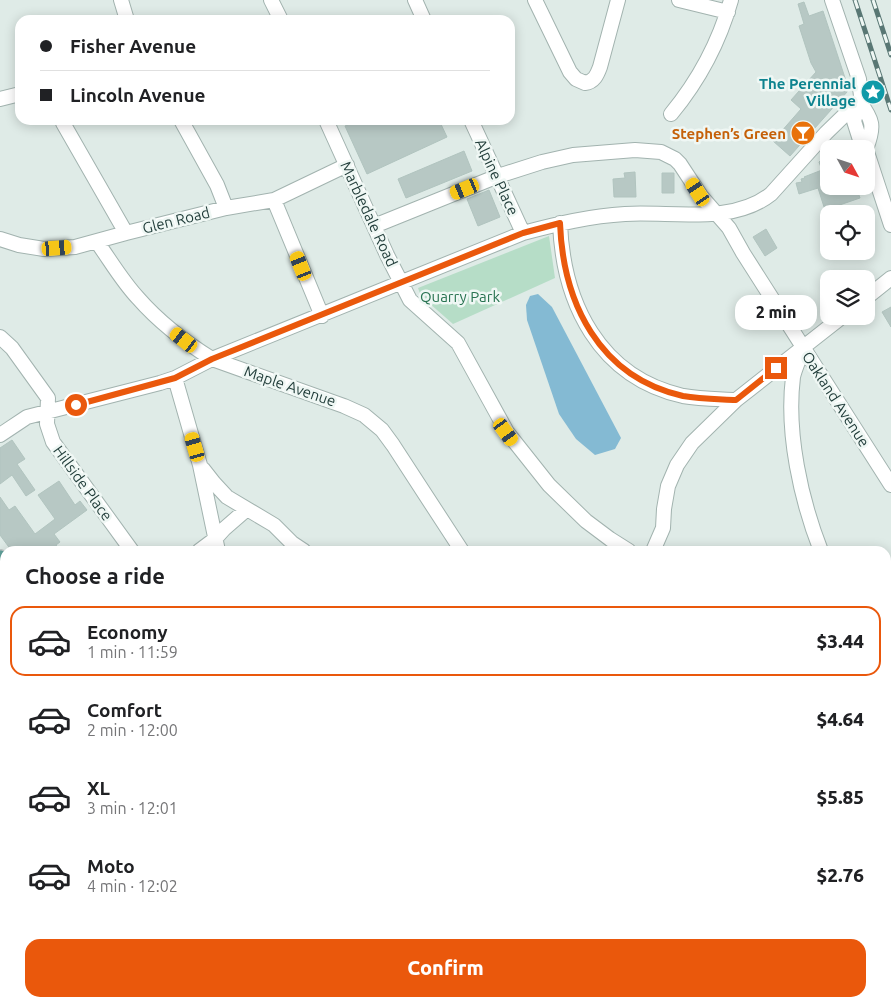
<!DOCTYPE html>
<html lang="en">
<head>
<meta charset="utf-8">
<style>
  body { margin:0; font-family:Ubuntu,sans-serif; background:#f6f6f6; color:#202124; height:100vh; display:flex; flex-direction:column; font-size:19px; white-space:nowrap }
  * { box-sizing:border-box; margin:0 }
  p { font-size:16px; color:#757577 }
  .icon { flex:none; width:28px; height:28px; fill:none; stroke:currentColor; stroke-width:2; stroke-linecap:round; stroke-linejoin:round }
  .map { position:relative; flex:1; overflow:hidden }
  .side { position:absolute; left:0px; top:546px; width:891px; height:461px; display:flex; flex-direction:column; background:#fff; border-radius:15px 15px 0 0; box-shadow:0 2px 12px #0003 }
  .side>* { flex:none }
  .guide { position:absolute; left:15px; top:15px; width:500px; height:110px; border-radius:15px; box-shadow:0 2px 12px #0003; display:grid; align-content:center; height:110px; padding:0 25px; background:#fff }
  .needle { width:32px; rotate:130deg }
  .controls { position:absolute; left:820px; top:140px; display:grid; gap:10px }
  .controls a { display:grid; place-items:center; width:55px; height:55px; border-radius:10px; background:#fff; box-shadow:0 2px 12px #0003; font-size:25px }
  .end { position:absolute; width:22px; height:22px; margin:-11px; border:6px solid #ea580c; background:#fff; box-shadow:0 0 0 2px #fff }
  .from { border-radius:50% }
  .bubble { position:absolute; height:35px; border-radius:15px; background:#fff; box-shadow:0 2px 12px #0003; font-size:16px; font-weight:800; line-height:35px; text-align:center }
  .car { position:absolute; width:15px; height:30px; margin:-15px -8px; border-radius:6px; box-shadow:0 0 4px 1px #0007; background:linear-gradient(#f5c518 24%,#345 0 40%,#f5c518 0 76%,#345 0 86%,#f5c518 0) }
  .guide b { display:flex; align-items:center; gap:18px; height:48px; font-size:19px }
  .guide b+b { border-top:1px solid #e0e0e0 }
  .guide i { width:12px; height:12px; background:#202124 }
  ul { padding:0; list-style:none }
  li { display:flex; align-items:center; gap:15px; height:70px; margin:0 10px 8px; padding:0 15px; border:2px solid transparent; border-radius:15px }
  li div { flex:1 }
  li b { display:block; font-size:19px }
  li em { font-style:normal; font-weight:800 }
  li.active { border-color:#ea580c }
  li>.icon { width:45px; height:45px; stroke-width:1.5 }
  h2 { padding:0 25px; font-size:22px; line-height:60px }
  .action { display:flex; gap:10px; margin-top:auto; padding:10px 25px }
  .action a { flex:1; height:58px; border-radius:15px; background:#ea580c; color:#fff; font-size:20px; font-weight:800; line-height:58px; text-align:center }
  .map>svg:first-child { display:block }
</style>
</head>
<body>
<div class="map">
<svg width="891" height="1007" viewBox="0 0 891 1007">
  <rect width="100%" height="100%" fill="#dfebe7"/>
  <path fill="#b6ddc7" d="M549 236 555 278 453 324 421 296 418 288Z"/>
  <path fill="#84bad3" d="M538 294 552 307 621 438 615 449 595 455 576 439 559 414 527 320 526 305 530 296Z"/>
  <path fill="#b7c8c4" stroke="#b1c4bf" d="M804 2 809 16 823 11 848 87 847 92 790 156 773 141 801 109 791 100 816 72 811 63 799 26 804 24 798 4Z
    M358 120H439L447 137 367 174 345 126Z
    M464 151 472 171 406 198 398 179Z
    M829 152V186H856L860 198 825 210 818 188 799 194 796 183 802 182 801 179 805 178 804 177 822 170 819 162Z
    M635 172 636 197H614L613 179 625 178 624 173Z
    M662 173H674V193H662Z
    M489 190 500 217 478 226 467 199Z
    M766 229 777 248 765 256 753 237Z
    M891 307V327L882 312Z
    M12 440 25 459 17 464 35 490 26 496 12 475 0 484V448Z
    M59 481 75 505 80 501 87 510 54 534 60 542 56 545 60 551H16L14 548 11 550 0 535V497L9 510 15 506 35 534 55 519 38 495Z"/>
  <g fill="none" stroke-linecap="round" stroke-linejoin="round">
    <defs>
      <path id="minor" d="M121 0 127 20
        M271 0 281 20
        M415 0 424 20
        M535 0 570 72 576 79 585 83C594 82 597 75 600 67L618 0
        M679 0 728 12
        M832 0 859 79 861 96 854 121 860 140 866 149
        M0 99 20 94
        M859 101C873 120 875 126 866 149
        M671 114C699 80 719 43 731 0
        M181 120 217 185 226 208
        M326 120 387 255 410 300 458 343 507 432 549 485 586 521 610 539 629 551
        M471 120 523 233
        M63 123 126 233
        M866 149 891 225
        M274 200 322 316
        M560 223C563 303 599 377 683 396 700 399 718 399 736 400
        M374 226 498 176 542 162 573 155 635 150 661 152 675 159 680 164 701 196 729 228 743 253 891 485
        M0 239 19 245 44 249 75 247 126 233 226 208 274 200 347 165
        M97 242C110 260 122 281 138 298 159 322 185 342 212 359L344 406 364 415 382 430 393 445 462 551
        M866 298 891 278
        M0 337 12 348 48 398 47 424 53 442 132 551
        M803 348C800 358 795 368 793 377 786 433 801 500 821 551
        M175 378 200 465 218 551
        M0 435 27 417 160 383 175 378 212 359 523 233C557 224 590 216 625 214 671 211 732 225 771 194L826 133 859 101
        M203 469 214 483 227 497 274 525 292 543 304 551
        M199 551 215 539 224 529 247 509
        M653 551 663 528 664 509 668 486 677 465 692 443 736 400 843 316
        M886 677 891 685
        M0 679 5 673
        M0 856 5 850
        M886 985 891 999
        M467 1002 473 1007
        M660 1002 662 1007
        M20 1007 23 1002
        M359 1007 362 1002
        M753 1007 762 1002"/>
      <path id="major" d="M0 558 5 565
        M269 1002 272 1007"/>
    </defs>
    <use href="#minor" stroke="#a2b3af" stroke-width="16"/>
    <use href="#major" stroke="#c0c8c7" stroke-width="18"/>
    <use href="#minor" stroke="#fff" stroke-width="14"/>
    <use href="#major" stroke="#61a29c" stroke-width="15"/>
    <defs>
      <path id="rail" d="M855 0 891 110
        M873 0 891 55"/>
    </defs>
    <use href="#rail" stroke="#597774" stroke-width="5"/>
    <use href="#rail" stroke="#eff7f4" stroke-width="3" stroke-dasharray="9" stroke-linecap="butt"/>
  </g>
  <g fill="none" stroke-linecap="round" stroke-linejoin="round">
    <path stroke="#ea580c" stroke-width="6" d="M76 405 175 378 212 359 523 233 560 223C563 303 599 377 683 396 700 399 718 399 736 400L776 368"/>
  </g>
  <defs>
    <symbol id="sight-disc" viewBox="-11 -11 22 22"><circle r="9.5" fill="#0f9aa8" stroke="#eff7f4"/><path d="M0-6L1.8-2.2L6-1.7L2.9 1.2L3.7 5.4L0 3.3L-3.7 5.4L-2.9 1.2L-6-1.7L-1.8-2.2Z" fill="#fff"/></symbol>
    <symbol id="bar-disc" viewBox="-11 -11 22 22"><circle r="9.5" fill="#e8710a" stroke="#eff7f4"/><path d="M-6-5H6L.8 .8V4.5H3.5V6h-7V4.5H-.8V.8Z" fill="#fff"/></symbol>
  </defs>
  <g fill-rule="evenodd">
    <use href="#sight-disc" x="859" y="78" width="28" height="28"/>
    <use href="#bar-disc" x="789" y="119" width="28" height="28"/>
  </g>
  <g text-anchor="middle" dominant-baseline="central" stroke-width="5" stroke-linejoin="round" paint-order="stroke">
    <g font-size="15" font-weight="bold" fill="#0d838f" stroke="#eff7f4" text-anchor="end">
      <text x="856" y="83">The Perennial<tspan x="856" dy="17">Village</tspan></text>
    </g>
    <g font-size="15" font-weight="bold" fill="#c56008" stroke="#eff7f4" text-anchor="end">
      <text x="786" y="133">Stephen’s Green</text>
    </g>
    <g font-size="15" fill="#1f3b38" stroke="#eff7f4">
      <text transform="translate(497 177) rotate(65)">Alpine Place</text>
      <text transform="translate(369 214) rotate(65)">Marbledale Road</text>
      <text transform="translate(176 220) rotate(-14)">Glen Road</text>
      <text transform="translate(290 386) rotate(19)">Maple Avenue</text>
      <text transform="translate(836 399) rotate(57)">Oakland Avenue</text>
      <text transform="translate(83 483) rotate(54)">Hillside Place</text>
    </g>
    <g font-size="15" fill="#287351" stroke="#eff7f4">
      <text x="460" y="296">Quarry Park</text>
    </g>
  </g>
</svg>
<div class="controls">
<a><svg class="needle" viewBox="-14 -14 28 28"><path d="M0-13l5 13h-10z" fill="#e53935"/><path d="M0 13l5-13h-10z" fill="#757577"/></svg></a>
<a><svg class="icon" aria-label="locate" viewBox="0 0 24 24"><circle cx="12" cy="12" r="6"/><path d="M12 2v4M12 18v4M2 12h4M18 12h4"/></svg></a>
<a><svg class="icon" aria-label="layers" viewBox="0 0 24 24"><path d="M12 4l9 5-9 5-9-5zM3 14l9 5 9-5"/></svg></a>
</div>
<i class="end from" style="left:76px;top:405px"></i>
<i class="end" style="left:776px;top:368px"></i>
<div class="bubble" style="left:735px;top:295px;width:82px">2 min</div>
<i class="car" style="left:465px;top:189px;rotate:248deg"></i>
<i class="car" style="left:698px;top:192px;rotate:327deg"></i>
<i class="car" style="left:57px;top:248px;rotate:86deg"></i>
<i class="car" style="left:301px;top:266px;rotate:338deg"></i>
<i class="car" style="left:184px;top:340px;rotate:308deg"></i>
<i class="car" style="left:506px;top:432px;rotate:144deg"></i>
<i class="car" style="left:195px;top:447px;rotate:344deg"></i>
<div class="guide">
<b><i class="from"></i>Fisher Avenue</b>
<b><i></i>Lincoln Avenue</b>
</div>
<section class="side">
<h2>Choose a ride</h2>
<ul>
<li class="active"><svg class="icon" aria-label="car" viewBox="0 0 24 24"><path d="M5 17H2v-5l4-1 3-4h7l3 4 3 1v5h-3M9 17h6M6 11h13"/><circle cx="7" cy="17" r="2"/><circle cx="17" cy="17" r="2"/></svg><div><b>Economy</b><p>1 min · 11:59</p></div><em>$3.44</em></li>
<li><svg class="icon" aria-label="car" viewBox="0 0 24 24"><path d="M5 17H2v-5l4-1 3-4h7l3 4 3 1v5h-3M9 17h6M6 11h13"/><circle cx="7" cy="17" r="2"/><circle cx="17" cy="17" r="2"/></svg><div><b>Comfort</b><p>2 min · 12:00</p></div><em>$4.64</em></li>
<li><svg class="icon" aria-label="car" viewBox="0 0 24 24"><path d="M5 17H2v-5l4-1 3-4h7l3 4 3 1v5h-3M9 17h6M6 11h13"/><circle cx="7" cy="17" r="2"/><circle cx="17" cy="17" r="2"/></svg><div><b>XL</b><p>3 min · 12:01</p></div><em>$5.85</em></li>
<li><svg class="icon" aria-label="car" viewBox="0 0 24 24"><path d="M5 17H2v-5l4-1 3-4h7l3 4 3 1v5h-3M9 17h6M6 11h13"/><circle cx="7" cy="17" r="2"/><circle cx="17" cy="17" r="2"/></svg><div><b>Moto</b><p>4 min · 12:02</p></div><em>$2.76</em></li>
</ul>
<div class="action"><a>Confirm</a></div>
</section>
</div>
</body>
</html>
